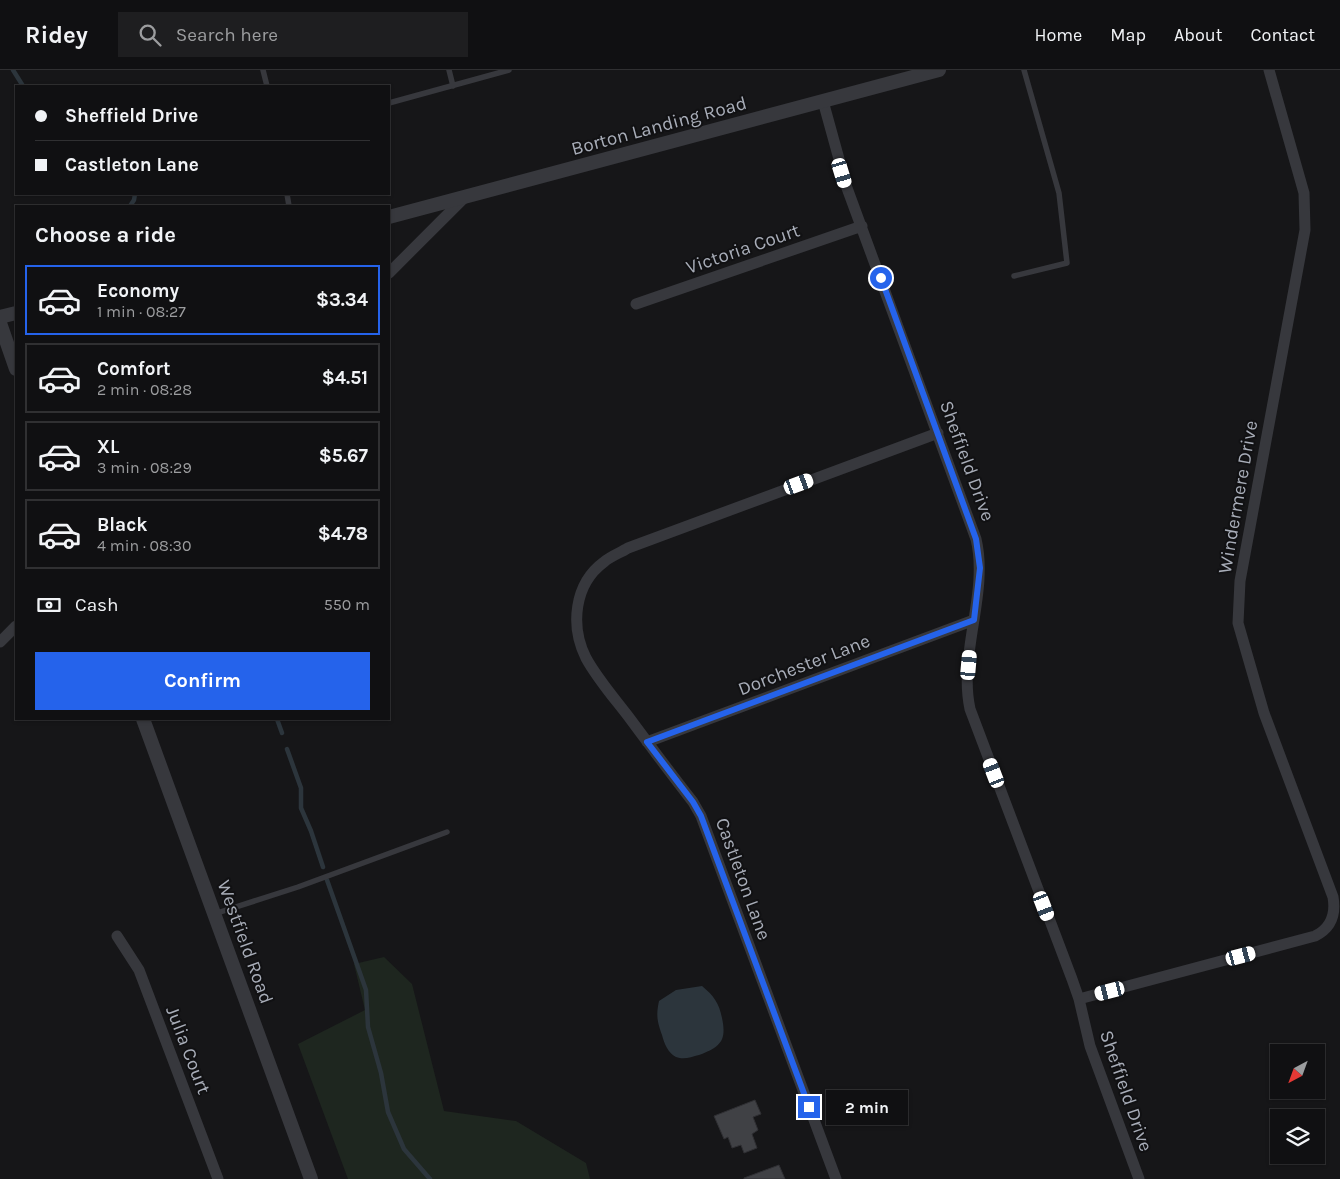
<!DOCTYPE html>
<html lang="en">
<head>
<meta charset="utf-8">
<style>
  body { margin:0; font-family:Karla,sans-serif; background:#1e1e20; color:#f1f3f6; height:100vh; display:flex; flex-direction:column; font-size:19px; white-space:nowrap }
  * { box-sizing:border-box; margin:0 }
  p { font-size:16px; color:#9c9d9f }
  .icon { flex:none; width:28px; height:28px; fill:none; stroke:currentColor; stroke-width:2; stroke-linecap:round; stroke-linejoin:round }
  .map { position:relative; flex:1; overflow:hidden }
  .panel { position:absolute; left:15px; top:135px; width:375px; height:515px; display:flex; flex-direction:column; background:#101012; border-radius:0px; box-shadow:0 1px 4px #0004,0 0 0 1px #303032 }
  .panel>* { flex:none }
  .guide { position:absolute; left:15px; top:15px; width:375px; height:110px; border-radius:0px; box-shadow:0 1px 4px #0004,0 0 0 1px #303032; display:grid; align-content:center; height:110px; padding:0 20px; background:#101012 }
  .needle { width:32px; rotate:221deg }
  .tools { position:absolute; left:1270px; top:974px; display:grid; gap:10px }
  .tools a { display:grid; place-items:center; width:55px; height:55px; border-radius:0px; background:#101012; box-shadow:0 1px 4px #0004,0 0 0 1px #303032; font-size:25px }
  .end { position:absolute; width:22px; height:22px; margin:-11px; border:6px solid #2563eb; background:#fff; box-shadow:0 0 0 2px #fff }
  .from { border-radius:50% }
  .bubble { position:absolute; height:35px; border-radius:0px; background:#101012; box-shadow:0 1px 4px #0004,0 0 0 1px #303032; font-size:16px; font-weight:700; line-height:35px; text-align:center }
  .car { position:absolute; width:15px; height:30px; margin:-15px -8px; border-radius:6px; box-shadow:0 0 4px 1px #0007; background:linear-gradient(#fff 24%,#345 0 40%,#fff 0 76%,#345 0 86%,#fff 0) }
  .guide b { display:flex; align-items:center; gap:18px; height:48px; font-size:19px }
  .guide b+b { border-top:1px solid #303032 }
  .guide i { width:12px; height:12px; background:#f1f3f6 }
  ul { padding:0; list-style:none }
  li { display:flex; align-items:center; gap:15px; height:70px; margin:0 10px 8px; padding:0 10px; border:2px solid #303032; border-radius:0px }
  li div { flex:1 }
  li b { display:block; font-size:19px }
  li em { font-style:normal; font-weight:700 }
  li.active { border-color:#2563eb }
  li>.icon { width:45px; height:45px; stroke-width:1.5 }
  h2 { padding:0 20px; font-size:22px; line-height:60px }
  .pay { display:flex; align-items:center; gap:12px; height:55px; padding:0 20px; font-size:19px }
  .pay p { margin-inline-start:auto }
  .button { display:flex; gap:10px; margin-top:auto; padding:10px 20px }
  .button a { flex:1; height:58px; border-radius:0px; background:#2563eb; color:#fff; font-size:20px; font-weight:700; line-height:58px; text-align:center }
  header { display:flex; align-items:center; gap:30px; box-sizing:border-box; height:70px; padding:0 25px; background:#101012; border-bottom:1px solid #303032 }
  header strong { font-size:24px }
  nav { display:flex; gap:28px; margin-inline-start:auto; font-size:18px }
  .search { width:350px; height:45px; background:#1e1e20; display:flex; align-items:center; gap:12px; box-sizing:border-box; padding:0 18px; border-radius:0px; color:#9c9d9f; font-size:19px }
  .map>svg:first-child { display:block }
</style>
</head>
<body>
<header>
<strong>Ridey</strong>
<div class="search"><svg class="icon" aria-label="search" viewBox="0 0 24 24"><circle cx="10" cy="10" r="6"/><path d="M15 15l6 6"/></svg>Search here</div>
<nav><a>Home</a><a>Map</a><a>About</a><a>Contact</a></nav>
</header>
<div class="map">
<svg width="1340" height="1109" viewBox="0 0 1340 1109">
  <rect width="100%" height="100%" fill="#161618"/>
  <path fill="#1e261f" d="M384 887 412 914 444 1041 516 1051 586 1093 590 1109H348L298 974 365 940 354 894Z"/>
  <path fill="#2c353c" d="M702 916C714 926 719 933 722 948 727 971 720 977 699 985 691 987 684 990 676 987 668 983 664 973 662 965 657 951 656 945 659 931L676 920Z"/>
  <g fill="none" stroke-linecap="round" stroke-linejoin="round">
    <path stroke="#2c353c" stroke-width="4.5" d="M13 0 23 16
      M130 136 134 130 135 124
      M277 649 282 663
      M287 679 301 718V738L311 761 323 797
      M327 810 366 920 368 957 381 1003 388 1042 404 1079 430 1109"/>
  </g>
  <path fill="#404145" stroke="#303034" d="M755 1030 761 1044 753 1047 758 1060 752 1064 757 1078 744 1083 741 1075 732 1078 728 1067 724 1069 714 1046Z
    M779 1095 785 1109H744V1108Z"/>
  <g fill="none" stroke-linecap="round" stroke-linejoin="round">
    <path stroke="#37383d" stroke-width="5.5" d="M263 0 267 16
      M449 0 453 16
      M389 33 509 0
      M287 124 289 136
      M1014 206 1067 193 1059 123 1024 0
      M214 844 298 817 447 762"/>
    <path stroke="#37383d" stroke-width="11" d="M823 31 847 118 976 469C989 523 958 584 970 639L1072 909 1079 929 1090 976 1139 1109
      M389 203 464 128
      M636 234 862 156
      M0 572 16 556
      M647 672 974 550
      M117 866 139 900 218 1109
      M1079 929 1315 866C1331 858 1336 844 1333 827L1264 643 1238 553 1240 511 1305 160 1304 123 1269 0
      M836 1109 701 746 693 732C672 705 651 677 631 650 616 630 598 610 586 588 570 556 574 514 604 492 611 486 620 483 628 478L938 363"/>
    <path stroke="#37383d" stroke-width="14" d="M389 147 939 0
      M0 247 16 243
      M0 253 16 299
      M143 649 311 1109"/>
  </g>
  <g fill="none" stroke-linecap="round" stroke-linejoin="round">
    <path stroke="#2563eb" stroke-width="6" d="M809 1037 701 746 693 732 647 672 974 550 980 498 976 469 881 208"/>
  </g>
  <g text-anchor="middle" dominant-baseline="central" stroke-width="4" stroke-linejoin="round" paint-order="stroke">
    <g font-size="19" fill="#a8adb8" stroke="#111113">
      <text transform="translate(659 56) rotate(-15)">Borton Landing Road</text>
      <text transform="translate(743 179) rotate(-19)">Victoria Court</text>
      <text transform="translate(967 391) rotate(70)">Sheffield Drive</text>
      <text transform="translate(1238 427) rotate(-80)">Windermere Drive</text>
      <text transform="translate(804 595) rotate(-21)">Dorchester Lane</text>
      <text transform="translate(743 809) rotate(70)">Castleton Lane</text>
      <text transform="translate(245 872) rotate(70)">Westfield Road</text>
      <text transform="translate(188 980) rotate(69)">Julia Court</text>
      <text transform="translate(1126 1021) rotate(71)">Sheffield Drive</text>
    </g>
  </g>
</svg>
<div class="tools">
<a><svg class="needle" viewBox="-14 -14 28 28"><path d="M0-13l5 13h-10z" fill="#e53935"/><path d="M0 13l5-13h-10z" fill="#9c9d9f"/></svg></a>
<a><svg class="icon" aria-label="layers" viewBox="0 0 24 24"><path d="M12 4l9 5-9 5-9-5zM3 14l9 5 9-5"/></svg></a>
</div>
<i class="end from" style="left:881px;top:208px"></i>
<i class="end" style="left:809px;top:1037px"></i>
<div class="bubble" style="left:826px;top:1020px;width:82px">2 min</div>
<i class="car" style="left:842px;top:103px;rotate:163deg"></i>
<i class="car" style="left:799px;top:414px;rotate:70deg"></i>
<i class="car" style="left:969px;top:595px;rotate:5deg"></i>
<i class="car" style="left:994px;top:703px;rotate:339deg"></i>
<i class="car" style="left:1044px;top:836px;rotate:159deg"></i>
<i class="car" style="left:1241px;top:886px;rotate:75deg"></i>
<i class="car" style="left:1110px;top:921px;rotate:256deg"></i>
<div class="guide">
<b><i class="from"></i>Sheffield Drive</b>
<b><i></i>Castleton Lane</b>
</div>
<section class="panel">
<h2>Choose a ride</h2>
<ul>
<li class="active"><svg class="icon" aria-label="car" viewBox="0 0 24 24"><path d="M5 17H2v-5l4-1 3-4h7l3 4 3 1v5h-3M9 17h6M6 11h13"/><circle cx="7" cy="17" r="2"/><circle cx="17" cy="17" r="2"/></svg><div><b>Economy</b><p>1 min · 08:27</p></div><em>$3.34</em></li>
<li><svg class="icon" aria-label="car" viewBox="0 0 24 24"><path d="M5 17H2v-5l4-1 3-4h7l3 4 3 1v5h-3M9 17h6M6 11h13"/><circle cx="7" cy="17" r="2"/><circle cx="17" cy="17" r="2"/></svg><div><b>Comfort</b><p>2 min · 08:28</p></div><em>$4.51</em></li>
<li><svg class="icon" aria-label="car" viewBox="0 0 24 24"><path d="M5 17H2v-5l4-1 3-4h7l3 4 3 1v5h-3M9 17h6M6 11h13"/><circle cx="7" cy="17" r="2"/><circle cx="17" cy="17" r="2"/></svg><div><b>XL</b><p>3 min · 08:29</p></div><em>$5.67</em></li>
<li><svg class="icon" aria-label="car" viewBox="0 0 24 24"><path d="M5 17H2v-5l4-1 3-4h7l3 4 3 1v5h-3M9 17h6M6 11h13"/><circle cx="7" cy="17" r="2"/><circle cx="17" cy="17" r="2"/></svg><div><b>Black</b><p>4 min · 08:30</p></div><em>$4.78</em></li>
</ul>
<div class="pay"><svg class="icon" aria-label="cash" viewBox="0 0 24 24"><path d="M3 7h18v10H3z"/><circle cx="12" cy="12" r="2"/></svg>Cash<p>550 m</p></div>
<div class="button"><a>Confirm</a></div>
</section>
</div>
</body>
</html>
